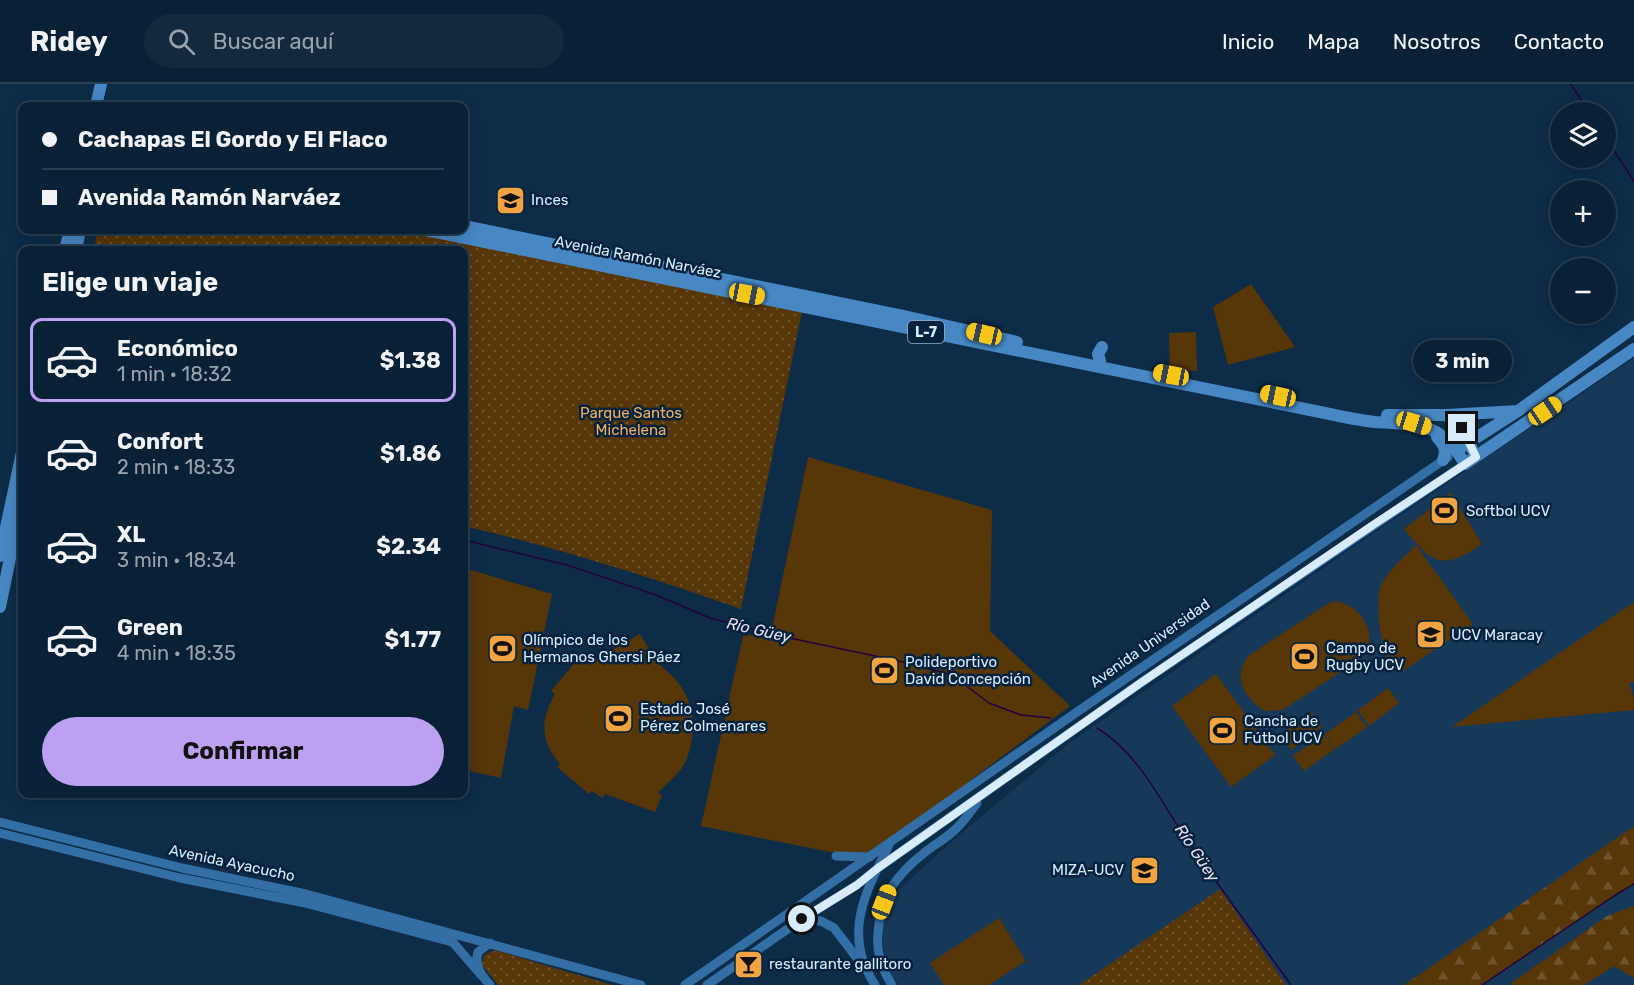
<!DOCTYPE html>
<html lang="es">
<head>
<meta charset="utf-8">
<style>
  body { margin:0; font-family:Rubik,sans-serif; background:#12293e; color:#f1f3f6; height:100vh; display:flex; flex-direction:column; font-size:22px; white-space:nowrap }
  * { box-sizing:border-box; margin:0 }
  p { font-size:20px; color:#99a3ad }
  .icon { flex:none; width:33px; height:33px; fill:none; stroke:currentColor; stroke-width:2; stroke-linecap:round; stroke-linejoin:round }
  .map { position:relative; flex:1; overflow:hidden }
  .panel { position:absolute; left:18px; top:162px; width:450px; height:552px; display:flex; flex-direction:column; background:#092136; border-radius:12px; box-shadow:0 3px 15px #0003,0 0 0 2px #293e51 }
  .panel>* { flex:none }
  .top-card { position:absolute; left:18px; top:18px; width:450px; height:132px; border-radius:12px; box-shadow:0 3px 15px #0003,0 0 0 2px #293e51; display:grid; align-content:center; height:132px; padding:0 24px; background:#092136 }
  .buttons { position:absolute; left:1550px; top:18px; display:grid; gap:12px }
  .buttons a { display:grid; place-items:center; width:66px; height:66px; border-radius:50%; background:#092136; box-shadow:0 3px 15px #0003,0 0 0 2px #293e51; font-size:30px }
  .end { position:absolute; width:27px; height:27px; margin:-14px; border:8px solid #d9ecfe; background:#111; box-shadow:0 0 0 3px #111 }
  .from { border-radius:50% }
  .bubble { position:absolute; height:42px; border-radius:21px; background:#092136; box-shadow:0 3px 15px #0003,0 0 0 2px #293e51; font-size:20px; font-weight:700; line-height:42px; text-align:center }
  .car { position:absolute; width:18px; height:36px; margin:-18px -9px; border-radius:8px; box-shadow:0 0 4px 2px #0007; background:linear-gradient(#f5c518 24%,#345 0 40%,#f5c518 0 76%,#345 0 86%,#f5c518 0) }
  .top-card b { display:flex; align-items:center; gap:21px; height:57px; font-size:22px }
  .top-card b+b { border-top:2px solid #293e51 }
  .top-card i { width:15px; height:15px; background:#f1f3f6 }
  ul { padding:0; list-style:none }
  li { display:flex; align-items:center; gap:18px; height:84px; margin:0 12px 9px; padding:0 12px; border:3px solid transparent; border-radius:12px }
  li div { flex:1 }
  li b { display:block; font-size:22px }
  li em { font-style:normal; font-weight:700 }
  li.active { border-color:#bca0f2 }
  li>.icon { width:54px; height:54px; stroke-width:1.5 }
  h2 { padding:0 24px; font-size:27px; line-height:72px }
  .primary-button { display:flex; gap:12px; margin-top:auto; padding:12px 24px }
  .primary-button a { flex:1; height:69px; border-radius:36px; background:#bca0f2; color:#111; font-size:24px; font-weight:700; line-height:69px; text-align:center }
  header { display:flex; align-items:center; gap:36px; box-sizing:border-box; height:84px; padding:0 30px; background:#092136; border-bottom:2px solid #293e51 }
  header strong { font-size:28px }
  nav { display:flex; gap:33px; margin-inline-start:auto; font-size:21px }
  .search { width:420px; height:54px; background:#12293e; display:flex; align-items:center; gap:15px; box-sizing:border-box; padding:0 21px; border-radius:33px; color:#99a3ad; font-size:22px }
  .map>svg:first-child { display:block }
</style>
</head>
<body>
<header>
<strong>Ridey</strong>
<div class="search"><svg class="icon" aria-label="search" viewBox="0 0 24 24"><circle cx="10" cy="10" r="6"/><path d="M15 15l6 6"/></svg>Buscar aquí</div>
<nav><a>Inicio</a><a>Mapa</a><a>Nosotros</a><a>Contacto</a></nav>
</header>
<div class="map">
<svg width="1634" height="901" viewBox="0 0 1634 901">
  <defs>
    <pattern id="forest-firs" width="22" height="20" patternUnits="userSpaceOnUse" patternTransform="scale(1.5)"><rect width="22" height="20" fill="#573608"/><path d="M5 1l3.5 6h-7zM16 11l3.5 6h-7z" fill="#6f532d"/></pattern>
    <pattern id="park-dots" width="8" height="8" patternUnits="userSpaceOnUse" patternTransform="scale(1.5)"><rect width="8" height="8" fill="#573608"/><path d="M2 2h.1M6 6h.1" fill="none" stroke="#6f532d" stroke-width="1.8" stroke-linecap="round"/></pattern>
  </defs>
  <rect width="100%" height="100%" fill="#0c2c48"/>
  <path fill="#163959" d="M1634 274V901H899L890 889 884 869 882 847 886 826 897 807 958 752 1068 660 1384 442Z"/>
  <path fill="#573608" d="M1251 200 1295 263 1228 281 1213 223Z
    M1196 248 1197 287 1170 286 1169 249Z
    M808 373 992 426 990 547 1070 622 865 775 701 742 743 552 771 549Z
    M1451 409 1482 460C1442 488 1432 479 1404 445Z
    M1416 461 1473 540 1400 589C1396 585 1391 580 1388 575 1380 562 1376 519 1380 505 1385 488 1404 474 1416 461Z
    M464 484 552 510 528 626 514 622 501 694 464 686Z
    M1335 517C1361 521 1380 550 1363 573L1283 626 1264 627C1244 612 1232 595 1248 572L1327 520Z
    M1634 518V598L1629 599 1634 614V626L1452 643Z
    M640 550 650 566 646 569C659 581 677 593 685 609 696 629 695 662 683 682 677 692 666 700 658 709L662 711 655 728 605 710 602 714 592 707 589 710 557 683 560 680C540 657 540 636 555 610L551 607 576 577 580 579 588 573 593 577Z
    M1216 590 1275 671 1231 703 1172 622Z
    M1388 604 1399 619 1369 642 1358 626Z
    M1311 628 1322 643 1291 666 1280 651Z
    M1356 628 1367 643 1336 665 1325 650Z
    M1324 650 1335 665 1304 687 1293 672Z
    M999 834 1026 877 989 901H944L930 879Z"/>
  <path fill="url(#forest-firs)" d="M1634 742V800L1614 812 1482 901H1404Z
    M1634 822V894L1614 882 1584 901H1513L1511 899 1607 832Z"/>
  <path fill="url(#park-dots)" d="M98 146H406L803 222 741 525C650 493 558 464 464 442V166H120L95 160Z
    M1220 805 1286 901H1079Z
    M493 867H498L612 901H498L482 881 484 871Z"/>
  <g fill="none" stroke-linecap="round" stroke-linejoin="round">
    <path stroke="#25003b" stroke-width="1.5" d="M1571 0 1589 28
      M1605 53 1634 97
      M464 456 567 481 656 511 710 534 771 550 908 579 952 591 989 619 1021 631 1051 634
      M1097 644C1141 671 1162 721 1191 762 1224 809 1258 855 1291 901
      M1482 901 1614 812 1634 800"/>
    <path stroke="#336ea5" stroke-width="9" d="M0 738 182 784 306 810 641 901
      M0 749 180 794 305 819 452 858
      M836 772 870 773
      M802 835 821 837 834 844 863 882
      M450 855 482 892
      M490 859 478 868C474 881 481 891 490 901
      M685 901 1077 628 1448 373
      M707 901 802 835 857 801 878 784 1142 598 1465 380
      M875 901C842 850 865 809 889 761
      M892 901C882 886 876 867 878 849 880 813 896 791 924 769 932 762 942 757 950 750 961 742 969 730 977 719"/>
    <path stroke="#4687c4" stroke-width="12" d="M96 22 101 0
      M464 142 903 232 1017 258
      M426 146 1320 328C1338 332 1357 336 1375 338 1419 341 1440 337 1465 380L1634 265
      M65 166 70 146
      M76 166 80 146
      M1100 277 1098 270 1102 263
      M1387 331H1446L1518 327
      M1446 331 1462 344 1472 365
      M1437 353C1444 361 1447 366 1443 376
      M1457 366 1518 327 1634 243
      M0 472 22 368
      M0 523 22 415"/>
  </g>
  <g fill="none" stroke-linecap="round" stroke-linejoin="round">
    <path stroke="#d9ecfe" stroke-width="8" d="M802 835 857 801 878 784 1142 598 1373 441 1476 373 1462 344"/>
  </g>
  <defs>
    <symbol id="school-square" viewBox="-11 -11 22 22"><rect x="-9" y="-9" width="18" height="18" rx="4" fill="#f3a442" stroke="#02223d"/><path d="M0-5L7-2L0 1L-7-2ZM-4 1L0 2.5L4 1V4Q0 6-4 4Z" fill="#111"/></symbol>
    <symbol id="stadium-square" viewBox="-11 -11 22 22"><rect x="-9" y="-9" width="18" height="18" rx="4" fill="#f3a442" stroke="#02223d"/><path d="M0-5a6.5 5 0 1 0 0 10a6.5 5 0 1 0 0-10ZM-3.5-1.8h7v3.6h-7Z" fill="#111"/></symbol>
    <symbol id="university-square" viewBox="-11 -11 22 22"><rect x="-9" y="-9" width="18" height="18" rx="4" fill="#f3a442" stroke="#02223d"/><path d="M0-5L7-2L0 1L-7-2ZM-4 1L0 2.5L4 1V4Q0 6-4 4Z" fill="#111"/></symbol>
    <symbol id="bar-square" viewBox="-11 -11 22 22"><rect x="-9" y="-9" width="18" height="18" rx="4" fill="#f3a442" stroke="#02223d"/><path d="M-6-5H6L.8 .8V4.5H3.5V6h-7V4.5H-.8V.8Z" fill="#111"/></symbol>
  </defs>
  <g fill-rule="evenodd">
    <use href="#school-square" x="494" y="100" width="33" height="33"/>
    <use href="#stadium-square" x="1428" y="410" width="33" height="33"/>
    <use href="#university-square" x="1414" y="534" width="33" height="33"/>
    <use href="#stadium-square" x="486" y="548" width="33" height="33"/>
    <use href="#stadium-square" x="1288" y="556" width="33" height="33"/>
    <use href="#stadium-square" x="868" y="570" width="33" height="33"/>
    <use href="#stadium-square" x="602" y="618" width="33" height="33"/>
    <use href="#stadium-square" x="1206" y="630" width="33" height="33"/>
    <use href="#university-square" x="1128" y="770" width="33" height="33"/>
    <use href="#bar-square" x="732" y="864" width="33" height="33"/>
  </g>
  <g text-anchor="middle" dominant-baseline="central" stroke-width="5" stroke-linejoin="round" paint-order="stroke">
    <rect fill="#02223d" stroke="#98afc4" stroke-width="1.5" x="908" y="237" width="36" height="22" rx="4.5"/>
    <g font-size="14" font-weight="bold" fill="#d9ecfe">
      <text x="926" y="248">L-7</text>
    </g>
    <g font-size="15" fill="#d9ecfe" stroke="#02223d" text-anchor="start">
      <text x="531" y="116">Inces</text>
      <text x="1466" y="427">Softbol UCV</text>
      <text x="1451" y="551">UCV Maracay</text>
      <text x="523" y="556">Olímpico de los<tspan x="523" dy="17">Hermanos Ghersi Páez</tspan></text>
      <text x="1326" y="564">Campo de<tspan x="1326" dy="17">Rugby UCV</tspan></text>
      <text x="905" y="578">Polideportivo<tspan x="905" dy="17">David Concepción</tspan></text>
      <text x="640" y="625">Estadio José<tspan x="640" dy="17">Pérez Colmenares</tspan></text>
      <text x="1244" y="637">Cancha de<tspan x="1244" dy="17">Fútbol UCV</tspan></text>
      <text x="1124" y="786" text-anchor="end">MIZA-UCV</text>
      <text x="769" y="880">restaurante gallitoro</text>
    </g>
    <g font-size="15" fill="#d9ecfe" stroke="#02223d">
      <text transform="translate(638 173) rotate(11)">Avenida Ramón Narváez</text>
      <text transform="translate(1150 559) rotate(-35)">Avenida Universidad</text>
      <text transform="translate(232 779) rotate(12)">Avenida Ayacucho</text>
    </g>
    <g font-size="15" fill="#f5ae5b" stroke="#02223d">
      <text x="631" y="329">Parque Santos<tspan x="631" dy="17">Michelena</tspan></text>
    </g>
    <g font-size="16" font-style="italic" fill="#e9def4" stroke="#02223d">
      <text transform="translate(759 546) rotate(13)">Río Güey</text>
      <text transform="translate(1197 769) rotate(56)">Río Güey</text>
    </g>
  </g>
</svg>
<div class="buttons">
<a><svg class="icon" aria-label="layers" viewBox="0 0 24 24"><path d="M12 4l9 5-9 5-9-5zM3 14l9 5 9-5"/></svg></a>
<a>+</a>
<a>−</a>
</div>
<i class="end from" style="left:802px;top:835px"></i>
<i class="end" style="left:1462px;top:344px"></i>
<div class="bubble" style="left:1413px;top:256px;width:99px">3 min</div>
<i class="car" style="left:747px;top:210px;rotate:101deg"></i>
<i class="car" style="left:984px;top:250px;rotate:283deg"></i>
<i class="car" style="left:1171px;top:291px;rotate:281deg"></i>
<i class="car" style="left:1278px;top:312px;rotate:282deg"></i>
<i class="car" style="left:1545px;top:327px;rotate:56deg"></i>
<i class="car" style="left:1414px;top:339px;rotate:107deg"></i>
<i class="car" style="left:884px;top:818px;rotate:21deg"></i>
<div class="top-card">
<b><i class="from"></i>Cachapas El Gordo y El Flaco</b>
<b><i></i>Avenida Ramón Narváez</b>
</div>
<section class="panel">
<h2>Elige un viaje</h2>
<ul>
<li class="active"><svg class="icon" aria-label="car" viewBox="0 0 24 24"><path d="M5 17H2v-5l4-1 3-4h7l3 4 3 1v5h-3M9 17h6M6 11h13"/><circle cx="7" cy="17" r="2"/><circle cx="17" cy="17" r="2"/></svg><div><b>Económico</b><p>1 min · 18:32</p></div><em>$1.38</em></li>
<li><svg class="icon" aria-label="car" viewBox="0 0 24 24"><path d="M5 17H2v-5l4-1 3-4h7l3 4 3 1v5h-3M9 17h6M6 11h13"/><circle cx="7" cy="17" r="2"/><circle cx="17" cy="17" r="2"/></svg><div><b>Confort</b><p>2 min · 18:33</p></div><em>$1.86</em></li>
<li><svg class="icon" aria-label="car" viewBox="0 0 24 24"><path d="M5 17H2v-5l4-1 3-4h7l3 4 3 1v5h-3M9 17h6M6 11h13"/><circle cx="7" cy="17" r="2"/><circle cx="17" cy="17" r="2"/></svg><div><b>XL</b><p>3 min · 18:34</p></div><em>$2.34</em></li>
<li><svg class="icon" aria-label="car" viewBox="0 0 24 24"><path d="M5 17H2v-5l4-1 3-4h7l3 4 3 1v5h-3M9 17h6M6 11h13"/><circle cx="7" cy="17" r="2"/><circle cx="17" cy="17" r="2"/></svg><div><b>Green</b><p>4 min · 18:35</p></div><em>$1.77</em></li>
</ul>
<div class="primary-button"><a>Confirmar</a></div>
</section>
</div>
</body>
</html>
